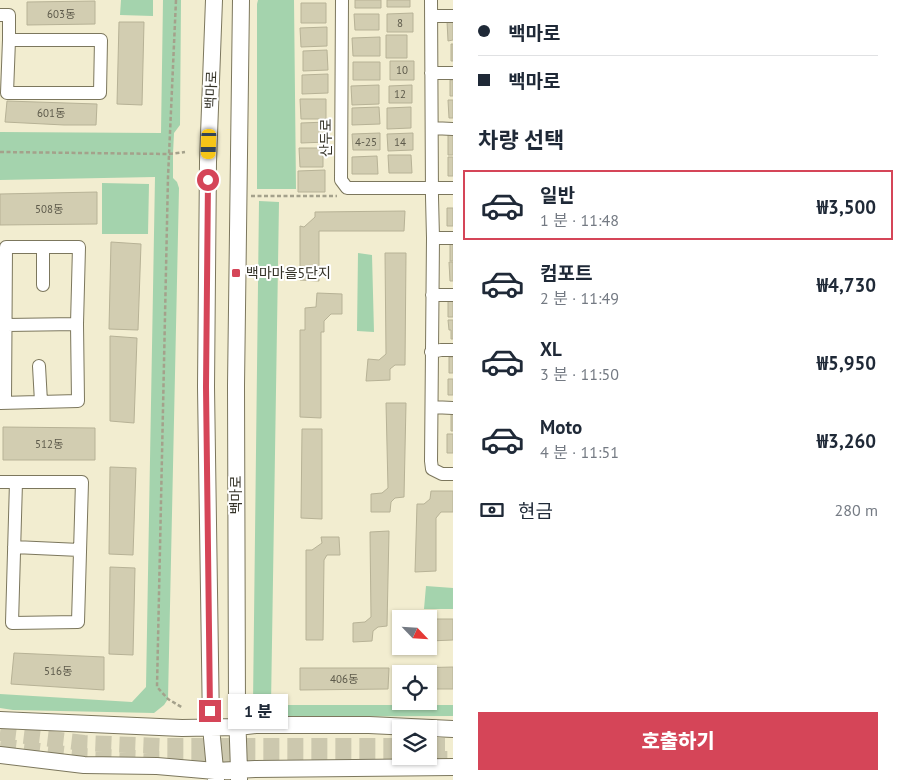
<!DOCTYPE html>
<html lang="ko">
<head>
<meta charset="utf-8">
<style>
  body { margin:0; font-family:"PT Sans","Noto Sans KR",sans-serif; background:#f6f6f7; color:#1f2937; height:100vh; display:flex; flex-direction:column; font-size:19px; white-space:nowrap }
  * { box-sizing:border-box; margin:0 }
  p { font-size:16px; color:#747a83 }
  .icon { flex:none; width:28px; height:28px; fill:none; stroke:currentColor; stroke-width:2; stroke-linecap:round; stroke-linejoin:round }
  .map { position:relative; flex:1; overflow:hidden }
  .sheet { display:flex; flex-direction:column; background:#fff; width:450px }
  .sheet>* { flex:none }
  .banner { display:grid; align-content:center; height:110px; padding:0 25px; background:#fff }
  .needle { width:32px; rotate:115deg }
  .fabs { position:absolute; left:392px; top:610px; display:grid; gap:10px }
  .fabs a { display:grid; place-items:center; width:45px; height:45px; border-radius:0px; background:#fff; box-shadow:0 1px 4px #0004; font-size:25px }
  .end { position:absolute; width:22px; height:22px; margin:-11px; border:6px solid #d54558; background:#fff; box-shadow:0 0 0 2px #fff }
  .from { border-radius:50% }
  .bubble { position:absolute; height:35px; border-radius:0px; background:#fff; box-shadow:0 1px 4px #0004; font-size:16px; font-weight:800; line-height:35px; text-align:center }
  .car { position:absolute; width:15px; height:30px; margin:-15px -8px; border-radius:6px; box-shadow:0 0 4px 1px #0007; background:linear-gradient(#f5c518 24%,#345 0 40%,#f5c518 0 76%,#345 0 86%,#f5c518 0) }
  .banner b { display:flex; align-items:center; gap:18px; height:48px; font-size:19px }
  .banner b+b { border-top:1px solid #e0e1e3 }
  .banner i { width:12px; height:12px; background:#1f2937 }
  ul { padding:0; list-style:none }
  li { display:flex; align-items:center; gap:15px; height:70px; margin:0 10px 8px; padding:0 15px; border:2px solid transparent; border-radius:0px }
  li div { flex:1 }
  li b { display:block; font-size:19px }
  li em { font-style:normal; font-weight:800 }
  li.selected { border-color:#d54558 }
  li>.icon { width:45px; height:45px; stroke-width:1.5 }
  h2 { padding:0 25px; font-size:22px; line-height:60px }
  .pay { display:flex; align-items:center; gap:12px; height:55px; padding:0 25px; font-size:19px }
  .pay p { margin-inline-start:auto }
  .cta { display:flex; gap:10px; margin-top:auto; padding:10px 25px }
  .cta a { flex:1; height:58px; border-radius:0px; background:#d54558; color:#fff; font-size:20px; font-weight:800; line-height:58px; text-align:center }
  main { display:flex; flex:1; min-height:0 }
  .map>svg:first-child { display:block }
</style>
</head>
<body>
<main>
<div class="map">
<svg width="453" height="780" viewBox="0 0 453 780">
  <rect width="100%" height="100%" fill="#f2edd0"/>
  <path fill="#a4d3ad" d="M121 0H153V16L120 15Z
    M163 0H181L180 125 174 133 173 154V178L177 182 179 188 168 699 164 705 154 713 13 710 0 708V694L132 702 146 687 155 177 0 180V132L161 133Z
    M258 0H294L296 189H257V4Z
    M102 183 149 184 148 234H102Z
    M259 201 279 202 271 705H453V716L270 717 262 712 253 703Z
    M358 253 372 255 374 332 357 331Z
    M426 586 453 588V609H424Z"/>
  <path fill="#d2cdb1" stroke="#b7b296" d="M355 0H381V8H355Z
    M387 0H410V7H387Z
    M95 1V24L27 25V2Z
    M301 3H326V23H301Z
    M413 13V32H387V14Z
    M354 14H379V30H355Z
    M447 21H453V40L448 41Z
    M119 22H144L142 105 117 104Z
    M327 27V46L301 47 300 28Z
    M386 35H407V58H386Z
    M380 37V56H353L352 38Z
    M451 44H453V61H451Z
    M327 50 328 70 303 71V51Z
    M390 61H414V80H390Z
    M353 62H380V80H353Z
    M328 74V93L302 94V75Z
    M450 80H453V96H450Z
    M379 85V104L352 105 351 86Z
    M412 85V103H389V86Z
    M300 99H326V119H301Z
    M448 100H453V118H449Z
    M7 101 97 104 96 125H64L5 122Z
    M379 107 380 124 352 125V108Z
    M411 107V128L387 129V108Z
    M327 122V142L301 143V123Z
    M380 133V150H353L352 134Z
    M413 133V150L388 151 387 134Z
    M448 134H453V155H448Z
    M299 148H323V167H300Z
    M388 155H411L412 173H389Z
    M377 156 378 174H352V157Z
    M448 157H453V176H448Z
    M325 170V192H298V171Z
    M97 192V224L0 225V194Z
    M447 208H453V226H447Z
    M405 211 404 231H319V281L300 280V226L304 227 315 217V212Z
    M111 242 141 244 138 330 109 329Z
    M450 242H453V261H450Z
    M385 253H406L405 365H395L390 369V380L366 381 368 359 379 360 386 354Z
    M449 262H453V281H450Z
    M317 293 342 294V314H331L324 321V332H321V418L300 417V330H305V308L316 307Z
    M448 301H453V317H448Z
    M448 320H453V339H451V330H449Z
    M110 336 137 338 134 423 110 421Z
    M449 357H453V373H449Z
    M448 379H453V395H448Z
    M386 403H406L404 497 395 498 391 502 390 512H371V494L382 493 388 488Z
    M451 414H453V431H451Z
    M3 427 95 428V460H3Z
    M302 429H322V519L301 518Z
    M447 434H453V453H447Z
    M110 467 136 468 133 555 109 554Z
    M431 491H453V512H441L436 518V571L415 572 417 504H424L430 499Z
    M389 531 387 626 378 627 373 631 372 641 353 642V623L365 622 371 617 370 532Z
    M321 537H339L340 555H327L324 560 323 640H306V550H312L322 543Z
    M110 567 135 568 133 655 109 654Z
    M429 619H453V640L429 641Z
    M14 653 104 657V690L11 684Z
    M453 667V689H429V674H412V668Z
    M300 668H389L388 689 300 690Z"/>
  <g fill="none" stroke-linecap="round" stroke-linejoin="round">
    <path stroke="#ccc8ae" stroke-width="16" stroke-dasharray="16 8" stroke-linecap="butt" d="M0 733 84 743 160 746H401
      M0 746 82 756 159 759H453
      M429 746H453"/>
    <defs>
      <path id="minor" d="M342 0 341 180 347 188H453
        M431 0 432 197 433 238 431 461 432 469 442 474H453
        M0 15H9V40L7 93H100L101 40H9
        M431 16H453
        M431 73H453
        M432 128 453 129
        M433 238H453
        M43 285V247
        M432 295H453
        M6 325 77 324
        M431 352 441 350H453
        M39 366 41 402
        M0 403 78 401 77 324 79 247H6L5 403
        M432 407 453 408
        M0 482H82L78 622 12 623 16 482
        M14 547 80 550"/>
      <path id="major" d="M214 0 208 162 206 387 211 727 216 780
        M0 720 182 728 238 727 256 725H369L453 729
        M0 755 84 765 157 766 215 771 255 769 453 767
        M239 780V770L237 712 236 386 241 0"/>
    </defs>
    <use href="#minor" stroke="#7c775d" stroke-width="14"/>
    <use href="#major" stroke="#7c775d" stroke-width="18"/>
    <path stroke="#a4a18b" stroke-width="2.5" stroke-dasharray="4 2.5" stroke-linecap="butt" d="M176 0 168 177 157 687 168 699 183 708
      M0 152 169 154 185 152
      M251 196H337"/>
    <use href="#minor" stroke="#fff" stroke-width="12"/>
    <use href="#major" stroke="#fff" stroke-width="16"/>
  </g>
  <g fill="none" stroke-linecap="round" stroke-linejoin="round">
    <path stroke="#d54558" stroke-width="6" d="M208 180 206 387 210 711"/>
  </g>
  <rect fill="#d54558" stroke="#fff" stroke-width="2" x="231" y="268" width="10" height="10" rx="2.5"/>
  <g text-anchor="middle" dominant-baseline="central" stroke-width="4" stroke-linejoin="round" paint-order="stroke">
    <g font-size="11" fill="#5c594a">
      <text x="61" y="14">603동</text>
      <text x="400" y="23">8</text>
      <text x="402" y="70">10</text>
      <text x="400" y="94">12</text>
      <text x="51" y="113">601동</text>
      <text x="366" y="142">4-25</text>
      <text x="400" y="142">14</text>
      <text x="49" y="209">508동</text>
      <text x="49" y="444">512동</text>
      <text x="58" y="671">516동</text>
      <text x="344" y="679">406동</text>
    </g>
    <g font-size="14" fill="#343227" stroke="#fff">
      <text transform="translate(211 90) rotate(-88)">백마로</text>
      <text transform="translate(326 138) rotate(-90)">산두로</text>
      <text transform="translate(236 495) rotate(-90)">백마로</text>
    </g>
    <g font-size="14" fill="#343227" stroke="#fff" text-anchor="start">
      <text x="246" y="273">백마마을5단지</text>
    </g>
  </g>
</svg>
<div class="fabs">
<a><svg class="needle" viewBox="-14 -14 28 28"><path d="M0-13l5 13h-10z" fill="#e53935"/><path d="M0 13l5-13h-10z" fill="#747a83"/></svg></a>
<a><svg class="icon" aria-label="locate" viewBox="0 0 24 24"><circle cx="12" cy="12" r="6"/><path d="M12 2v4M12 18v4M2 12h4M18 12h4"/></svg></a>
<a><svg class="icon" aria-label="layers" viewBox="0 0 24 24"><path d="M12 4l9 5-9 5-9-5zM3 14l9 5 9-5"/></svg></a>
</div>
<i class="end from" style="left:208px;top:180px"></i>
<i class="end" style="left:210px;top:711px"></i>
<div class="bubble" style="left:228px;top:694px;width:60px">1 분</div>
<i class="car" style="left:209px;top:144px;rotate:182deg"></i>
</div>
<section class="sheet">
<div class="banner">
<b><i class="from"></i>백마로</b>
<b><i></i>백마로</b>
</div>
<h2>차량 선택</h2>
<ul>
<li class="selected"><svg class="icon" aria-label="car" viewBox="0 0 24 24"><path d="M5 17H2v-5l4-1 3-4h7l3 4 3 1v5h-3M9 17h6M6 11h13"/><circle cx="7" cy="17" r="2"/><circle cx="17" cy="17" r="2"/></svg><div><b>일반</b><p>1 분 · 11:48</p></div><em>₩3,500</em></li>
<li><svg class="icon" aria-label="car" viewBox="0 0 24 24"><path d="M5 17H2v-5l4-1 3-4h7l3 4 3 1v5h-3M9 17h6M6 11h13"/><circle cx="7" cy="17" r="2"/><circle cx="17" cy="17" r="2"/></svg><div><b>컴포트</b><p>2 분 · 11:49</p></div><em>₩4,730</em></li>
<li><svg class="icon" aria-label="car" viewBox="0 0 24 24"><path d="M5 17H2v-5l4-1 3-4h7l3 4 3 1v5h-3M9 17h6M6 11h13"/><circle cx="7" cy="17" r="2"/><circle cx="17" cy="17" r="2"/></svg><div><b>XL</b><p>3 분 · 11:50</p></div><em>₩5,950</em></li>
<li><svg class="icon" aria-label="car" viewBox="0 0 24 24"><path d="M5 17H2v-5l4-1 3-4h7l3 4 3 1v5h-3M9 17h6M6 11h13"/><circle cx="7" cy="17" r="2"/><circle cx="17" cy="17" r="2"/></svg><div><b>Moto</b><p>4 분 · 11:51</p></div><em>₩3,260</em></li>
</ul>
<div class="pay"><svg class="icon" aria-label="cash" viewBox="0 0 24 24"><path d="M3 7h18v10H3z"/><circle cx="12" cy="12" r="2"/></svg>현금<p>280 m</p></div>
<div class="cta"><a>호출하기</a></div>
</section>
</main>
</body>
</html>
